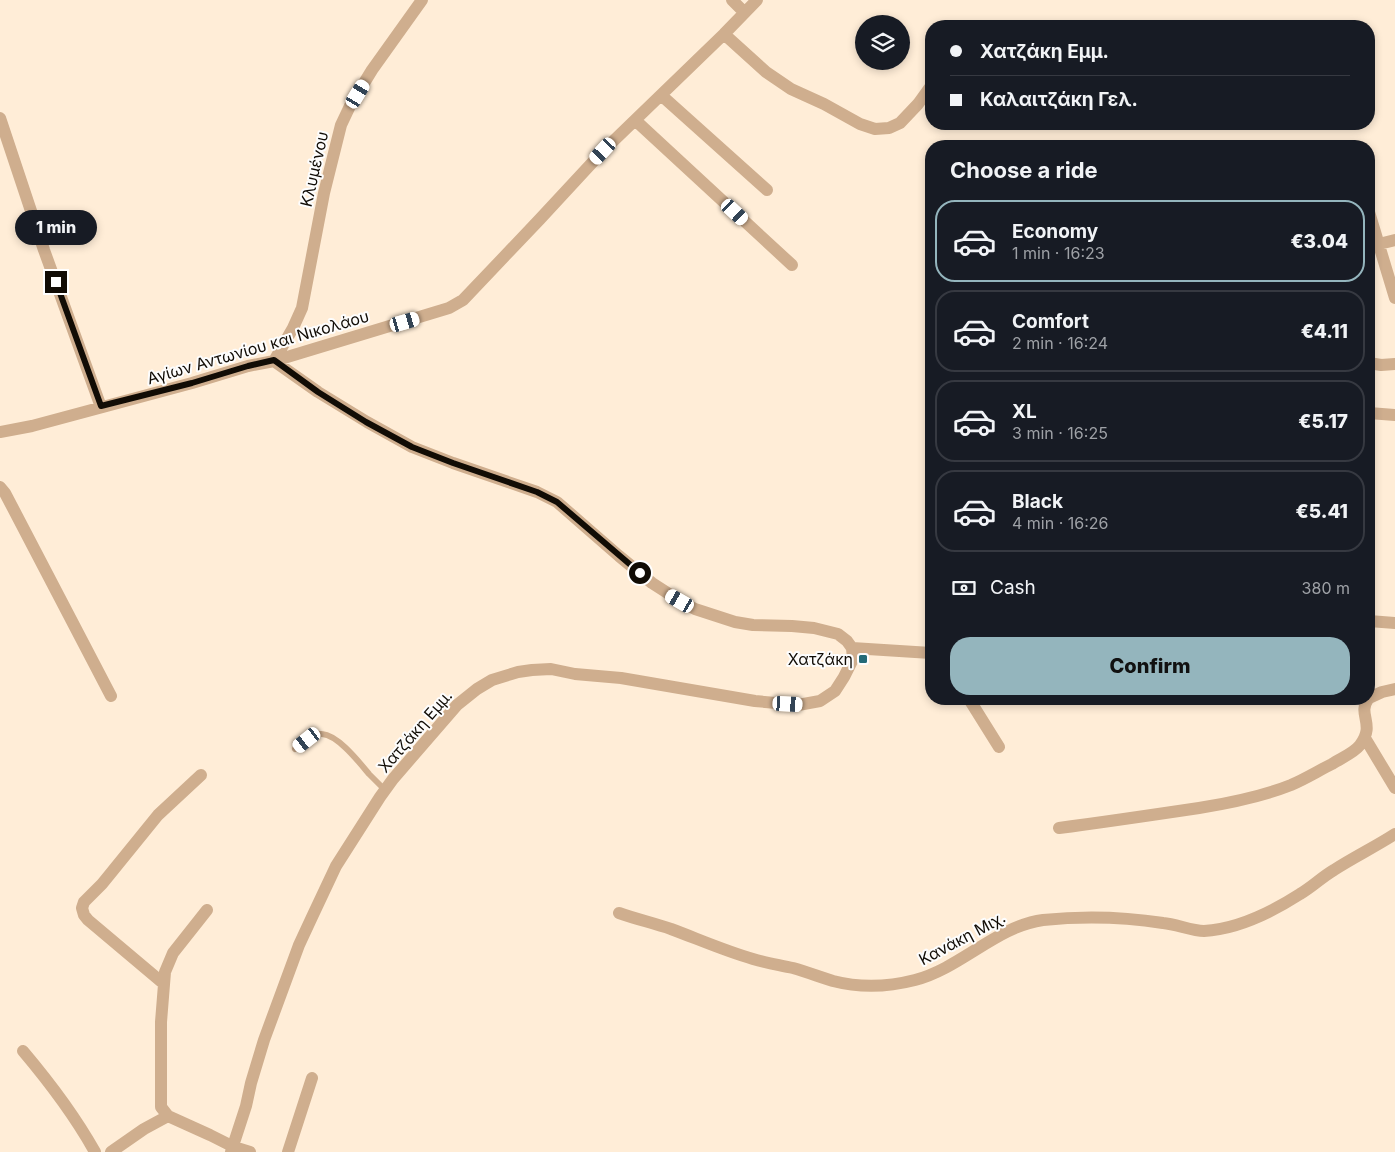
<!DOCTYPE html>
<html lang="en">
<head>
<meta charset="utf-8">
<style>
  body { margin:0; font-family:Inter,sans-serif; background:#242831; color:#f1f3f6; height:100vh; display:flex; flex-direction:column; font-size:19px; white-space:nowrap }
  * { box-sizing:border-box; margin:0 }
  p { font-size:16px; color:#9ea1a6 }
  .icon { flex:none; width:28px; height:28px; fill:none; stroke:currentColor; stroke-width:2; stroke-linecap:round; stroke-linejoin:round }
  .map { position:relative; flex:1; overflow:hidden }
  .sheet { position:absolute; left:925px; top:140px; width:450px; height:565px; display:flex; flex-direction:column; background:#171b24; border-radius:20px; box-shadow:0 2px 8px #0003 }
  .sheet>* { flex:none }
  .guide { position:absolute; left:925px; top:20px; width:450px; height:110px; border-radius:20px; box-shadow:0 2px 8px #0003; display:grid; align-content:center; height:110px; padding:0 25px; background:#171b24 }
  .fabs { position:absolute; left:855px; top:15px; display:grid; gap:10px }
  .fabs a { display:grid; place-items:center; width:55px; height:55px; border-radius:50%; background:#171b24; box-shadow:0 2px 8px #0003; font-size:25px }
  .end { position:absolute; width:22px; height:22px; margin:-11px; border:6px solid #110c05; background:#fff; box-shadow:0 0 0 2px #fff }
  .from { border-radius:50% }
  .bubble { position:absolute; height:35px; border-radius:18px; background:#171b24; box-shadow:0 2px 8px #0003; font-size:16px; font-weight:800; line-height:35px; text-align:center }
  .car { position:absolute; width:15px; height:30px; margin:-15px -8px; border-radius:6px; box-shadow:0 0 4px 1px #0007; background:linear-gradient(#fff 24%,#345 0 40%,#fff 0 76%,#345 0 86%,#fff 0) }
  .guide b { display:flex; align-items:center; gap:18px; height:48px; font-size:19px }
  .guide b+b { border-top:1px solid #363941 }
  .guide i { width:12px; height:12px; background:#f1f3f6 }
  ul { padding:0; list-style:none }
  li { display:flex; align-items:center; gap:15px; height:82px; margin:0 10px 8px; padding:0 15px; border:2px solid #363941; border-radius:20px }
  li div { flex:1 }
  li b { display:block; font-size:19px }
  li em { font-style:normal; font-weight:800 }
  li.current { border-color:#94b5bd }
  li>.icon { width:45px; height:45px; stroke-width:1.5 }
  h2 { padding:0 25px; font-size:22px; line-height:60px }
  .pay { display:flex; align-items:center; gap:12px; height:55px; padding:0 25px; font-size:19px }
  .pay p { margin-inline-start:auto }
  .button { display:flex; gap:10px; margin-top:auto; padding:10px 25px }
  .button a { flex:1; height:58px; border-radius:20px; background:#94b5bd; color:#111; font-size:20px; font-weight:800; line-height:58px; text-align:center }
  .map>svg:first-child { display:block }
</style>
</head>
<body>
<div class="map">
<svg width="1395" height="1152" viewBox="0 0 1395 1152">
  <rect width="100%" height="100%" fill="#ffedd7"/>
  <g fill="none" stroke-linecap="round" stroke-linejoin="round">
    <path stroke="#cfae8e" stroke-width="6" d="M295 749C302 744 312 733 322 734 338 735 359 762 369 774 374 779 380 785 385 790"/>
    <path stroke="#cfae8e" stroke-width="12" d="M732 0 744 12
      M724 34 766 72 791 89 824 104 860 124 875 129 889 128 900 123 918 104 931 86
      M661 95 767 190
      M0 118 44 250 101 407
      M635 120 792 265
      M1369 212 1395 298
      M1379 244 1395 240
      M274 361 293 328 302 308 324 193 341 125 350 106 372 70 422 0
      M1369 363 1381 365 1395 364
      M1369 413 1395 415
      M0 432 32 426 192 383 248 366 274 361 449 308 463 300 540 219 603 151 724 34 757 0
      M0 487 5 493 111 696
      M1369 621 1395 623
      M852 648 931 653
      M1369 698 1382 692 1395 689
      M969 699 999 747
      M1365 738 1395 788
      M1059 828C1105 822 1152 815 1199 808 1230 803 1261 797 1291 785 1305 779 1318 771 1332 764 1341 758 1354 753 1360 745 1376 724 1357 715 1368 699
      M207 910 173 953 165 972 161 1022V1107L168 1116 210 1135 234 1147 250 1152
      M619 913C636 919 653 923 671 929 698 939 725 951 753 959 766 963 780 965 793 968 807 972 820 977 833 981 860 988 888 987 915 980 961 968 997 926 1043 920 1082 916 1124 917 1163 923 1176 924 1192 931 1204 931 1238 929 1272 912 1300 894 1312 887 1322 877 1334 870 1354 857 1375 847 1395 834
      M164 984 88 920 84 915 82 908 84 902 102 884 158 815 201 775
      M23 1051C50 1083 75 1116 95 1152
      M111 1152 144 1129 168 1116
      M231 1152 246 1106 251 1083 264 1040 299 945 312 917 336 866 380 797 393 779 457 705 477 689 492 680 518 672 532 670 551 669 575 674 621 678 755 701 798 705 820 701 835 691 844 677 853 659 852 648 847 641 838 634 814 628 792 626 753 625 735 622 695 609 680 601 652 583 619 556 557 502 537 492 453 463 412 447 367 422 318 392 274 361
      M288 1152 312 1078"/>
  </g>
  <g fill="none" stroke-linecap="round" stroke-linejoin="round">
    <path stroke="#110c05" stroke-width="6" d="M56 282 101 406 192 383 248 366 274 360 318 392 366 422 412 447 453 463 537 492 557 502 640 573"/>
  </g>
  <rect fill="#236a77" stroke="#fdfdfd" stroke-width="2" x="858" y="654" width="10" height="10" rx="2.5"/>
  <g text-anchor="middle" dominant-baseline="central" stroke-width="4" stroke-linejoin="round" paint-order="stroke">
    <g font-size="16" fill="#110c05" stroke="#fdfdfd">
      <text transform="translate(314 169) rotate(-77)">Κλυμένου</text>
      <text transform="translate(258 347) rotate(-16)">Αγίων Αντωνίου και Νικολάου</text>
      <text transform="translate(415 731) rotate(-49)">Χατζάκη Εμμ.</text>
      <text transform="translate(962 938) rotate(-28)">Κανάκη Μιχ.</text>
    </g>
    <g font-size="16" fill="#110c05" stroke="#fdfdfd" text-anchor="end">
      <text x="853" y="659">Χατζάκη</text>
    </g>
  </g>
</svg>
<div class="fabs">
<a><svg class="icon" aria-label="layers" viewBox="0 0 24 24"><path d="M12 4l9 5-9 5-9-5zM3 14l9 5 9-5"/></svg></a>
</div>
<i class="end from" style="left:640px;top:573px"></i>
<i class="end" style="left:56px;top:282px"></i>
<div class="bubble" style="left:15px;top:210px;width:82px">1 min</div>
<i class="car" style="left:358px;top:94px;rotate:31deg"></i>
<i class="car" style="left:603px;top:151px;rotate:223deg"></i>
<i class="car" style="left:735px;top:212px;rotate:133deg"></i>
<i class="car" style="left:405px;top:322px;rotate:74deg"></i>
<i class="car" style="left:680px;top:601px;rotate:300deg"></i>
<i class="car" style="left:788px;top:704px;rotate:93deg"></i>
<i class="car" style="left:307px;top:740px;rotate:232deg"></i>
<div class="guide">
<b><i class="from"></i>Χατζάκη Εμμ.</b>
<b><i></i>Καλαιτζάκη Γελ.</b>
</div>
<section class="sheet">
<h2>Choose a ride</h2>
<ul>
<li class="current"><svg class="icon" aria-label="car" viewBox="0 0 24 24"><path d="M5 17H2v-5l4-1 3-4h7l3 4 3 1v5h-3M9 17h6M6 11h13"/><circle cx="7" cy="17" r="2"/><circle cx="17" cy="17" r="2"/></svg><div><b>Economy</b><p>1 min · 16:23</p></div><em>€3.04</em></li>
<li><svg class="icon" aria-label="car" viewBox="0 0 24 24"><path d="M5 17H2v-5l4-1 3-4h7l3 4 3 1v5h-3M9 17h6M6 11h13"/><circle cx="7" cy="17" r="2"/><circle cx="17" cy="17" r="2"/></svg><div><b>Comfort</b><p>2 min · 16:24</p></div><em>€4.11</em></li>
<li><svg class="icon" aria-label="car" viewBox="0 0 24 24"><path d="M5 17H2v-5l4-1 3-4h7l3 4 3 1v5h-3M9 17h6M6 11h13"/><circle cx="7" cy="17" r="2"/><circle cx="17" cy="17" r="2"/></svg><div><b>XL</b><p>3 min · 16:25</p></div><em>€5.17</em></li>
<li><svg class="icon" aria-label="car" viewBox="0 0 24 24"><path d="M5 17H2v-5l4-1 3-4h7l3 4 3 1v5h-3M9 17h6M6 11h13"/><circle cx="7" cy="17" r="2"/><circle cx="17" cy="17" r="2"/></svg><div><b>Black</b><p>4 min · 16:26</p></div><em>€5.41</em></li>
</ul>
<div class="pay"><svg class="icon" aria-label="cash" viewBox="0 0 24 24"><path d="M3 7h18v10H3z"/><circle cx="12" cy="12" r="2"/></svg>Cash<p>380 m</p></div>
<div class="button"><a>Confirm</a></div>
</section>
</div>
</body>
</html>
